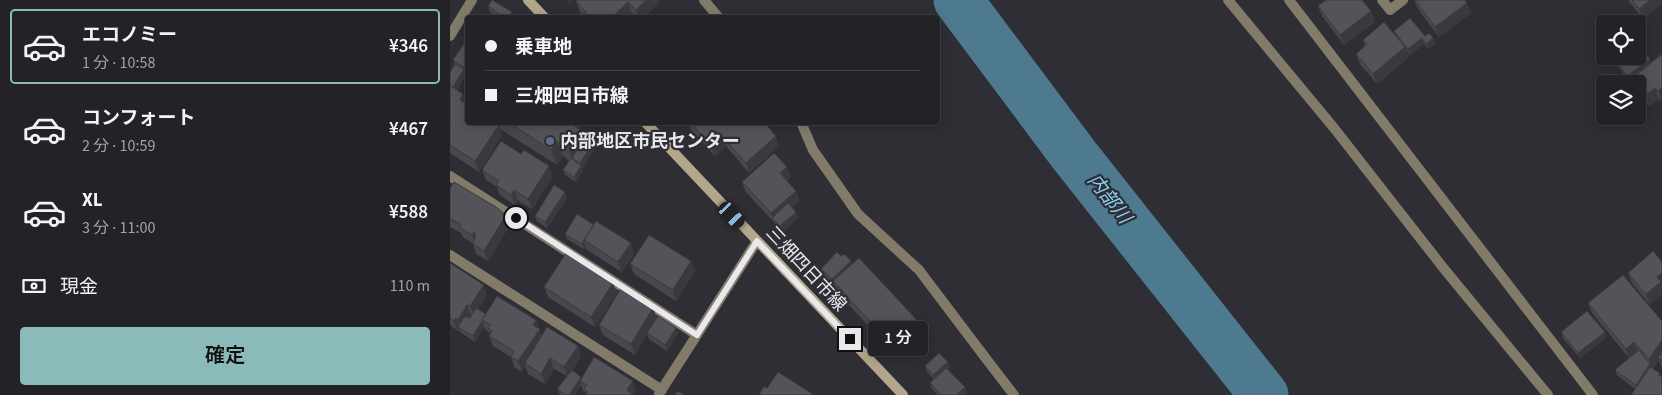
<!DOCTYPE html>
<html lang="ja">
<head>
<meta charset="utf-8">
<style>
  body { margin:0; font-family:"Source Sans 3","Noto Sans JP",sans-serif; background:#2b2a2f; color:#f1f3f6; height:100vh; display:flex; flex-direction:column; font-size:19px; white-space:nowrap }
  * { box-sizing:border-box; margin:0 }
  p { font-size:16px; color:#a3a4a7 }
  .icon { flex:none; width:28px; height:28px; fill:none; stroke:currentColor; stroke-width:2; stroke-linecap:round; stroke-linejoin:round }
  .map { position:relative; flex:1; overflow:hidden }
  .side { display:flex; flex-direction:column; background:#232227; width:450px }
  .side>* { flex:none }
  .guide { position:absolute; left:15px; top:15px; width:475px; height:110px; border-radius:5px; box-shadow:0 2px 12px #0003,0 0 0 1px #403f44; display:grid; align-content:center; height:110px; padding:0 20px; background:#232227 }
  .tools { position:absolute; left:1146px; top:15px; display:grid; gap:10px }
  .tools a { display:grid; place-items:center; width:50px; height:50px; border-radius:5px; background:#232227; box-shadow:0 2px 12px #0003,0 0 0 1px #403f44; font-size:25px }
  .end { position:absolute; width:22px; height:22px; margin:-11px; border:6px solid #e9e9ed; background:#111; box-shadow:0 0 0 2px #111 }
  .from { border-radius:50% }
  .bubble { position:absolute; height:35px; border-radius:5px; background:#232227; box-shadow:0 2px 12px #0003,0 0 0 1px #403f44; font-size:16px; font-weight:600; line-height:35px; text-align:center }
  .car { position:absolute; width:15px; height:30px; margin:-15px -8px; border-radius:6px; box-shadow:0 0 4px 1px #0007; background:linear-gradient(#222 24%,#8ab4d8 0 40%,#222 0 76%,#8ab4d8 0 86%,#222 0) }
  .guide b { display:flex; align-items:center; gap:18px; height:48px; font-size:19px }
  .guide b+b { border-top:1px solid #403f44 }
  .guide i { width:12px; height:12px; background:#f1f3f6 }
  ul { padding:9px 0 0; list-style:none }
  li { display:flex; align-items:center; gap:15px; height:75px; margin:0 10px 8px; padding:0 10px; border:2px solid transparent; border-radius:5px }
  li div { flex:1 }
  li b { display:block; font-size:19px }
  li em { font-style:normal; font-weight:600 }
  li.current { border-color:#8bbbb9 }
  li>.icon { width:45px; height:45px; stroke-width:1.5 }
  .pay { display:flex; align-items:center; gap:12px; height:55px; padding:0 20px; font-size:19px }
  .pay p { margin-inline-start:auto }
  .button { display:flex; gap:10px; margin-top:auto; padding:10px 20px }
  .button a { flex:1; height:58px; border-radius:5px; background:#8bbbb9; color:#111; font-size:20px; font-weight:600; line-height:58px; text-align:center }
  main { display:flex; flex:1; min-height:0 }
  .map>svg:first-child { display:block }
</style>
</head>
<body>
<main>
<section class="side">
<ul>
<li class="current"><svg class="icon" aria-label="car" viewBox="0 0 24 24"><path d="M5 17H2v-5l4-1 3-4h7l3 4 3 1v5h-3M9 17h6M6 11h13"/><circle cx="7" cy="17" r="2"/><circle cx="17" cy="17" r="2"/></svg><div><b>エコノミー</b><p>1 分 · 10:58</p></div><em>¥346</em></li>
<li><svg class="icon" aria-label="car" viewBox="0 0 24 24"><path d="M5 17H2v-5l4-1 3-4h7l3 4 3 1v5h-3M9 17h6M6 11h13"/><circle cx="7" cy="17" r="2"/><circle cx="17" cy="17" r="2"/></svg><div><b>コンフォート</b><p>2 分 · 10:59</p></div><em>¥467</em></li>
<li><svg class="icon" aria-label="car" viewBox="0 0 24 24"><path d="M5 17H2v-5l4-1 3-4h7l3 4 3 1v5h-3M9 17h6M6 11h13"/><circle cx="7" cy="17" r="2"/><circle cx="17" cy="17" r="2"/></svg><div><b>XL</b><p>3 分 · 11:00</p></div><em>¥588</em></li>
</ul>
<div class="pay"><svg class="icon" aria-label="cash" viewBox="0 0 24 24"><path d="M3 7h18v10H3z"/><circle cx="12" cy="12" r="2"/></svg>現金<p>110 m</p></div>
<div class="button"><a>確定</a></div>
</section>
<div class="map">
<svg width="1212" height="395" viewBox="0 0 1212 395">
  <rect width="100%" height="100%" fill="#2f2e34"/>
  <g fill="none" stroke-linecap="round" stroke-linejoin="round">
    <path stroke="#4e7a8f" stroke-width="49" d="M508 0 624 155 814 395"/>
    <path stroke="#837b6a" stroke-width="10" d="M534 356 564 395"/>
    <path stroke="#837b6a" stroke-width="10" d="M254 0 269 18
      M778 0 884 128 995 270 1098 395
      M839 0 1143 395
      M932 0 940 10 953 0
      M0 36 22 0
      M351 122 363 150 408 214 469 270 534 356
      M0 176 247 335
      M0 255 212 390
      M209 394 307 241"/>
    <path stroke="#b2a68b" stroke-width="10" d="M78 0 95 18
      M195 122 453 395"/>
  </g>
  <path fill="#47474d" d="M127 0H208L209 2 193 18H187L181 12 175 18H135L130 12 126 1Z
    M964 0 1021 13 989 37 968 9Z
    M1178 0H1212L1193 19Z
    M38 6 62 12 64 18H49L40 12Z
    M868 6 921 11 925 22 894 45 872 16Z
    M944 31 983 38 985 44 978 49 974 44 960 55 956 49 959 57 927 84 910 64 906 54 915 46 913 40 946 36Z
    M18 38V73L15 72 16 74 7 90 17 104 18 122H128L130 128 129 129 134 140 142 145 144 150 132 169 133 171 126 182 115 175 113 170 119 161 113 156 107 165 50 129 52 135 29 172 0 153V72L5 65 3 60Z
    M1162 56 1200 59 1212 101 1209 98 1199 106 1188 92V84H1183L1182 79 1179 81 1164 61Z
    M18 88V104L14 94Z
    M238 122H314L329 146 299 173 276 146 265 156 241 130Z
    M32 170 103 176 82 209 68 201 65 205 50 195 47 187 36 180Z
    M341 177 337 181 346 191 349 201 342 208 346 212 348 218 333 232 296 192 292 182Z
    M0 188 60 225 38 261 26 254 23 244 13 237 11 233 0 227Z
    M117 198 97 228 87 221 85 216Z
    M144 225 181 243 184 254 172 272 137 250 136 247 134 249 117 239 115 234Z
    M391 256 401 261 402 264 466 319 468 324 473 329 475 335 456 353 453 351 446 358 436 348 433 342 387 292 384 284V285L373 274 371 269Z
    M241 261 245 271 226 301 184 274 180 264Z
    M1212 262V294L1200 305 1182 283 1178 273Z
    M0 263 37 295 28 309 36 314 86 320 92 336 131 356 122 371 131 377 132 378 186 391 136 395 135 392 133 391 131 385 125 395H110L107 389 117 376 104 369 95 384 78 374 75 366 72 372 64 367 61 357 43 346 39 336 40 334V333L36 330 34 327 25 342 10 332 9 330 8 331 0 325Z
    M94 287 167 293 145 327 98 297Z
    M1138 303 1212 321V368L1209 360 1203 369 1185 389 1167 375 1165 370 1179 358 1142 313Z
    M206 318 228 333 217 351 199 339 197 334 185 355 153 335 149 325Z
    M1111 332 1157 337 1130 358 1113 338Z
    M475 366 500 367 498 369 515 387 517 393 515 395H488L482 389 480 383 484 379 477 372Z"/>
  <path fill="#3a3a3e" d="M117 0H123L118 4Z
    M196 0H208L209 2 193 18H189L186 10Z
    M1200 0H1212V4L1193 19 1189 9Z
    M178 2 181 12 175 18H161Z
    M1017 3 1021 13 989 37 985 27Z
    M921 11 925 22 894 45 890 35Z
    M62 12 64 18H58Z
    M972 38 974 44 960 55 958 49Z
    M983 38 985 44 978 49 976 44Z
    M955 47 959 57 927 84 923 74Z
    M1200 59 1202 65 1179 81 1177 76Z
    M18 64V73H17L15 68Z
    M14 69 16 74 5 92 3 87Z
    M1212 87V101L1208 91Z
    M1205 88 1209 98 1199 106 1195 96Z
    M13 94 17 104 13 110 10 100Z
    M119 122H128L130 128 124 138Z
    M49 125 52 135 29 172 25 161Z
    M130 130 136 145 122 158 118 148Z
    M272 136 276 146 265 156 261 146Z
    M326 136 329 146 299 173 296 163Z
    M107 141 113 156 107 165 101 150Z
    M142 145 144 150 132 169 133 171 126 182 124 177 131 166 130 163Z
    M99 166 103 176 82 209 78 199Z
    M337 167 341 177 334 183 330 173Z
    M64 190 68 201 65 205 61 195Z
    M346 191 349 201 326 222 322 218 324 223 321 213Z
    M115 192 117 198 97 228 95 222Z
    M346 212 348 218 333 232 330 226Z
    M56 215 60 225 38 261 34 251Z
    M24 232 27 243 26 245 22 235Z
    M134 241 136 247 134 249 132 244Z
    M181 243 184 254 172 272 168 262Z
    M241 261 245 271 226 301 223 290Z
    M401 261 403 267 383 281 384 284V285L382 279Z
    M1212 273V294L1200 305 1196 294 1207 277Z
    M163 283 167 293 145 327 141 317Z
    M34 285 37 295 24 316 20 306Z
    M17 305 21 315 12 330 8 320Z
    M203 308 207 318 185 355 181 344Z
    M6 318 9 328 8 327 9 330 8 331 4 321Z
    M466 319 470 329 451 346 453 351 446 358 444 352 450 347 446 337Z
    M86 320 93 339 75 363V366L72 372 68 361 83 325Z
    M32 321 34 327 25 342 23 336Z
    M436 326 440 336 433 342 430 332Z
    M226 328 228 333 217 351 215 345Z
    M473 329 475 335 456 353 454 347Z
    M1155 332 1157 337 1130 358 1128 353Z
    M1212 340V355L1208 358 1209 360 1188 391 1186 385 1200 364 1199 359Z
    M1184 342 1188 352 1179 359 1176 349Z
    M128 346 131 356 118 377 114 367Z
    M100 358 104 369 95 384 91 374Z
    M498 362 500 367 485 381 483 375Z
    M131 377 133 382 130 381 131 385 125 395H119Z
    M183 381 186 391 184 395H178L177 390Z
    M515 387 517 393 515 395H507Z"/>
  <path fill="#535359" stroke="#3a3a3e" d="M42 0 62 12 58 18H55L38 6Z
    M127 0H196L186 10 178 2 161 18H141L126 1Z
    M876 0H912L921 11 890 35 868 6Z
    M965 0H1015L1017 3 985 27Z
    M1182 0H1200L1189 9Z
    M223 13 227 18H218Z
    M960 18 975 36 979 33 983 38 976 44 972 38 958 49 944 31Z
    M934 22 955 47 923 74 906 54 917 44 913 40Z
    M18 38V64L15 68 3 60Z
    M1188 44 1200 59 1177 76 1162 56H1188Z
    M1212 54V87L1208 91 1205 88 1195 96 1188 86V84H1186L1181 79Z
    M5 64 14 69 3 87 0 85V72Z
    M0 85 13 94 10 100 18 105V122H45L49 125 25 161 0 145Z
    M18 88V96L14 94Z
    M58 122H119L130 130 118 148 107 141 101 150Z
    M240 122H314L326 136 296 163 272 136 261 146Z
    M134 140 142 145 130 163 122 158Z
    M51 141 71 154 74 150 99 166 78 199 64 190 61 195 46 185 49 181 32 170Z
    M324 153 337 167 330 173 346 191 321 213 292 182Z
    M121 158 131 166 124 177 113 170Z
    M4 182 46 207 56 215 34 251 23 244 26 234 24 232 22 235 9 227 11 224 0 219V188Z
    M104 185 115 192 95 222 85 216Z
    M338 203 346 212 330 226 322 218Z
    M127 214 144 225 134 240 132 244 115 234Z
    M146 221 181 243 168 262 134 240Z
    M199 235 241 261 223 290 180 264Z
    M1203 251 1212 262V273L1207 277 1211 282 1196 294 1178 273Z
    M387 252 391 256 394 254 401 261 382 279 371 269Z
    M116 253 163 283 141 317 94 287Z
    M409 258 466 319 446 337 436 326 430 332 383 281Z
    M0 263 34 285 20 306 17 305 8 320 6 318 4 321 0 318Z
    M1173 275 1212 321V340L1199 359 1184 342 1176 349 1138 303Z
    M171 288 203 308 181 344 149 325Z
    M47 296 86 320 83 325 90 329 68 361 61 357 64 351 39 336 42 331 38 328 41 325 32 320Z
    M26 308 36 314 32 320H33L23 336 8 327 15 316 20 318Z
    M1137 311 1155 332 1128 353 1111 332Z
    M208 316 226 328 215 345 197 333Z
    M468 324 473 329 454 347 451 345 444 352 433 342 440 335 448 342Z
    M97 327 128 346 114 367 100 358 91 374 75 363Z
    M1189 350 1200 364 1186 385 1165 370Z
    M1212 352V361L1208 358Z
    M489 353 498 362 483 375 475 366Z
    M144 357 183 381 177 390 182 394 181 395H136L138 392 134 390 137 385 130 381Z
    M1200 367 1210 373 1209 375 1212 377V395H1181Z
    M496 368 515 387 507 395H492L480 383Z
    M122 370 131 377 119 395H116L107 389Z
    M328 372 364 395H309L314 386 317 388Z
    M228 391 235 395H225Z"/>
  <g fill="none" stroke-linecap="round" stroke-linejoin="round">
    <path stroke="#e9e9ed" stroke-width="6" d="M66 218 247 335 307 241 400 339"/>
  </g>
  <circle fill="#5c6f8a" stroke="#2f2e34" stroke-width="2" cx="100" cy="141" r="5"/>
  <g text-anchor="middle" dominant-baseline="central" stroke-width="4.5" stroke-linejoin="round" paint-order="stroke">
    <g font-size="18" font-weight="bold" fill="#e9e9ed" stroke="#2f2e34" text-anchor="start">
      <text x="110" y="141">内部地区市民センター</text>
    </g>
    <g font-size="18" fill="#e9e9ed" stroke="#2f2e34">
      <text transform="translate(356 269) rotate(47)">三畑四日市線</text>
    </g>
    <g font-size="19" font-style="italic" fill="#88d2f5" stroke="#2f2e34">
      <text transform="translate(659 199) rotate(52)">内部川</text>
    </g>
  </g>
</svg>
<div class="tools">
<a><svg class="icon" aria-label="locate" viewBox="0 0 24 24"><circle cx="12" cy="12" r="6"/><path d="M12 2v4M12 18v4M2 12h4M18 12h4"/></svg></a>
<a><svg class="icon" aria-label="layers" viewBox="0 0 24 24"><path d="M12 4l9 5-9 5-9-5zM3 14l9 5 9-5"/></svg></a>
</div>
<i class="end from" style="left:66px;top:218px"></i>
<i class="end" style="left:400px;top:339px"></i>
<div class="bubble" style="left:418px;top:321px;width:60px">1 分</div>
<i class="car" style="left:282px;top:215px;rotate:137deg"></i>
<div class="guide">
<b><i class="from"></i>乗車地</b>
<b><i></i>三畑四日市線</b>
</div>
</div>
</main>
</body>
</html>
